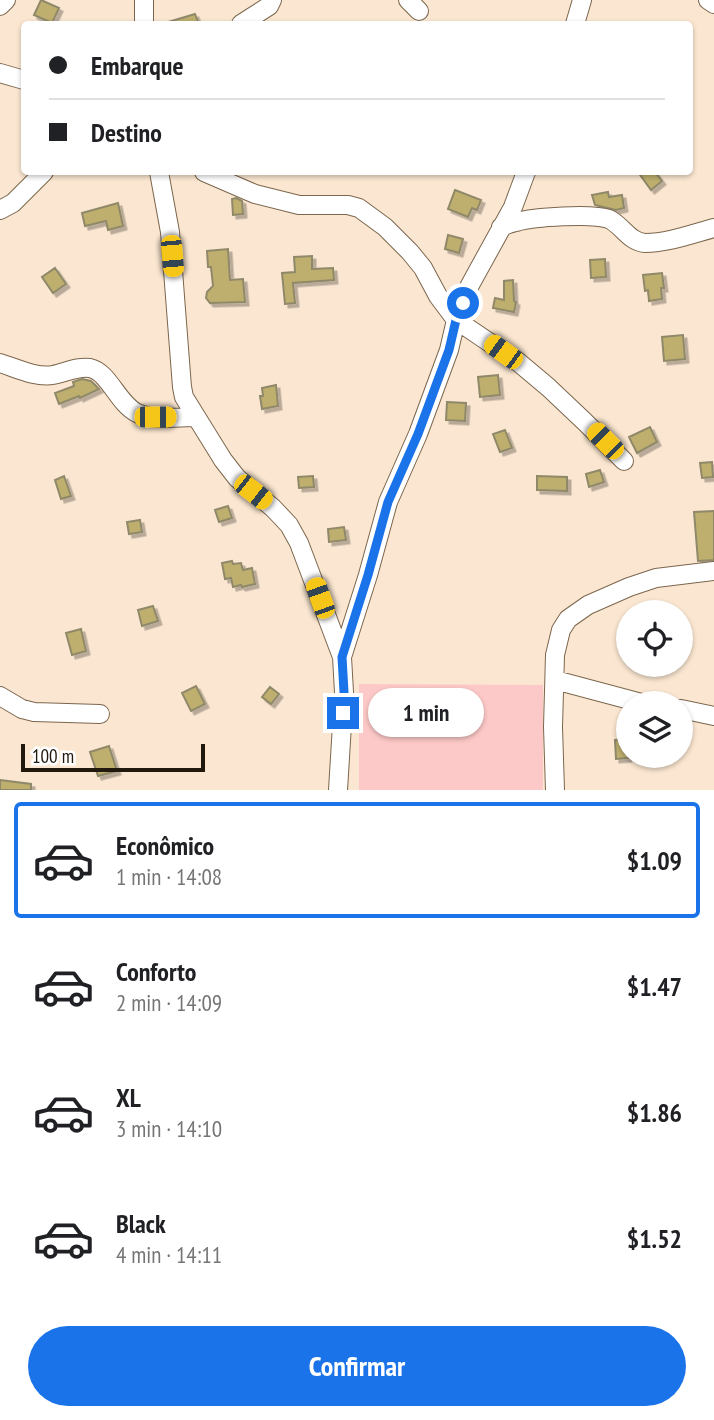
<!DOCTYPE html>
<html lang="pt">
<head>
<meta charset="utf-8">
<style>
  body { margin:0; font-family:"PT Sans Narrow",sans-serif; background:#f6f6f6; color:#202124; height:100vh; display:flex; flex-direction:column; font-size:26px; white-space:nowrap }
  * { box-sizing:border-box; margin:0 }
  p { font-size:23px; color:#757577 }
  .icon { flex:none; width:38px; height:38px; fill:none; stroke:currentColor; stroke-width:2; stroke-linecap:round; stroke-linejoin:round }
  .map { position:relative; height:790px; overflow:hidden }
  .sheet { display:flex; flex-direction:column; background:#fff; flex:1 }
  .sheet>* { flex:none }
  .guide { position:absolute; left:21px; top:21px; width:672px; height:154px; border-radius:7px; box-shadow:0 2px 5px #0004; display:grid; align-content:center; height:154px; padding:0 28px; background:#fff }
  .tools { position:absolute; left:616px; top:600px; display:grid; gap:14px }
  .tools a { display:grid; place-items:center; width:77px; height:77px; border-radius:50%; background:#fff; box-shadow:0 2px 5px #0004; font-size:35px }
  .scale { position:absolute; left:21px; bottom:18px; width:184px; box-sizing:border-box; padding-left:7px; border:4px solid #21180e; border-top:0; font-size:19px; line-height:24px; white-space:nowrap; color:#21180e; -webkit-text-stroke:5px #fff; paint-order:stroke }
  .end { position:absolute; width:32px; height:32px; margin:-16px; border:9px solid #1a73e8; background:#fff; box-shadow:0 0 0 4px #fff }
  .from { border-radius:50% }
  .bubble { position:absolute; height:49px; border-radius:24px; background:#fff; box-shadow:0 2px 5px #0004; font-size:23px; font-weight:800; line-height:49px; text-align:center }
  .car { position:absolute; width:21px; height:42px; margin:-21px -10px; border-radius:9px; box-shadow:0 0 5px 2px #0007; background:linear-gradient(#f5c518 24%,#345 0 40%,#f5c518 0 76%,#345 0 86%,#f5c518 0) }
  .guide b { display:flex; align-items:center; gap:24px; height:66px; font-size:26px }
  .guide b+b { border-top:2px solid #e0e0e0 }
  .guide i { width:18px; height:18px; background:#202124 }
  ul { padding:12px 0 0; list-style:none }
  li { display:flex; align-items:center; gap:21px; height:116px; margin:0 14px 10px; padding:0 14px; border:4px solid transparent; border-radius:7px }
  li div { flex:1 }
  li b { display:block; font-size:26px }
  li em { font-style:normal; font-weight:800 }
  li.selected { border-color:#1a73e8 }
  li>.icon { width:63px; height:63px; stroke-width:1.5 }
  .button { display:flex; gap:14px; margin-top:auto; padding:14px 28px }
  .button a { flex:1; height:80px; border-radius:42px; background:#1a73e8; color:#fff; font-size:28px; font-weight:800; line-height:80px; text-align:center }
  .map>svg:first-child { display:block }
</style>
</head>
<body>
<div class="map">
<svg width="714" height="790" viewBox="0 0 714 790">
  <defs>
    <filter id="shadow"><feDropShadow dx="3.5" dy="3.5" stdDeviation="0" flood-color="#0004"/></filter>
  </defs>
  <rect width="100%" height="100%" fill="#fbe7d1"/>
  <path fill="#fdc9c8" d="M359 684 543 685V790H359Z"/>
  <path fill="#beaf6e" stroke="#908969" stroke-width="2" filter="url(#shadow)" d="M41 0 59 8 52 23 34 15Z
    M195 14 199 24H168V22Z
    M638 172H655L662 181 651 190Z
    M455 190 481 200 477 210 472 208 468 217 448 209Z
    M608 192 609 197 622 195 624 208 616 210 595 205 592 195Z
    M236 198 242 201 243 214 233 215 232 199Z
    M118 203 123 226 108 230 106 221 85 226 82 213Z
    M448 235 463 239 459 253 445 249Z
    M228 249 230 280 243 279 245 302 210 303 206 298 207 292 213 286 211 267H208L207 251Z
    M312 256V269L333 268 334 280 293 283 295 303 285 304 282 273 295 272 294 257Z
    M605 259 606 277 591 278 590 260Z
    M55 268 66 284 53 293 42 277Z
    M662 273 664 288H661L662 299 649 301 648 290 645 291 643 275Z
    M513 280 514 301 516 302 514 312 493 308 495 298 504 300V281Z
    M683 335 685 359 664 361 662 337Z
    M498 375 500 395 480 397 478 377Z
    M82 379 91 381 99 389 80 398 79 396 59 404 55 393 74 386 73 382Z
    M276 385 278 406 262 409 260 396H263L262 388Z
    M447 402 466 403 465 421 446 420Z
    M650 427 657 442 637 453 629 437Z
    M505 430 512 448 500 452 493 434Z
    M712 462 713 477 702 478 700 463Z
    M600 470 604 482 589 487 586 474Z
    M64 476 71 496 61 499 55 480Z
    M313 476 314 487 299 488 298 477Z
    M537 476 567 477V491L537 490Z
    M228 506 232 518 219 522 215 510Z
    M714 511V560L698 561 694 512Z
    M140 520 142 532 129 534 127 522Z
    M344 527 346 540 329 542 328 529Z
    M232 561 233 564 241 563 243 570 252 568 255 584 242 587 241 585 233 587 231 578 225 579 222 563Z
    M153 606 158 621 142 626 138 610Z
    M81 629 86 651 72 655 66 633Z
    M196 686 205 704 191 711 182 693Z
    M270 687 279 694 271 704 262 697Z
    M628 739V758L616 759 615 740Z
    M109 746 117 771 98 776 90 752Z
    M0 780 31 784V790H0Z"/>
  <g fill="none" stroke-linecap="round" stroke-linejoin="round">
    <defs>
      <path id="minor" d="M408 0 419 11
        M708 0 714 4
        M0 6 6 0
        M144 24V0
        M241 24 269 6 272 0
        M575 24 582 0
        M0 73 24 80
        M159 172 170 232 182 387 184 397 223 460 237 478 273 508 289 525 299 543 342 657 344 692 338 790
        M204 172 255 194 299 205H348L359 208 385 227 410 252 423 268 438 296 456 320 517 361 548 387 585 422 624 461
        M0 210 13 203 44 172
        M501 227C506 225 511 223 516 222 534 217 592 213 609 219 622 225 629 242 645 243 668 243 692 234 714 228
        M0 363C16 368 36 378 53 375 65 373 77 366 90 368 109 372 118 404 137 413 155 421 177 417 196 417
        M342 657 368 575 388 502 418 434 449 350 456 320 470 285 513 207 526 172
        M555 680 645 704
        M0 696 22 709 34 712 100 714
        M681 709 714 716
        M555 790 553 727 555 655 561 630 568 619 588 605 629 587 656 578 714 571"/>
    </defs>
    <use href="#minor" stroke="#7b664d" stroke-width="20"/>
    <use href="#minor" stroke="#fff" stroke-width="18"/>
  </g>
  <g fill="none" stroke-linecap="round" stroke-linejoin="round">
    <path stroke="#1a73e8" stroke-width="9" d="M343 713 344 692 342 657 368 575 388 502 418 434 449 350 456 320 463 303"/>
  </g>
</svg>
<div class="tools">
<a><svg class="icon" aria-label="locate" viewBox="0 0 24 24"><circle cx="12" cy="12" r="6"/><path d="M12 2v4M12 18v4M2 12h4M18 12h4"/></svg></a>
<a><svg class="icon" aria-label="layers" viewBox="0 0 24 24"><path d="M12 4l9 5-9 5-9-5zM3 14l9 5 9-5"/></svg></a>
</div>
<div class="scale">100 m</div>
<i class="end from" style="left:463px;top:303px"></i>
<i class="end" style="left:343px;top:713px"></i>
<div class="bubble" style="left:368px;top:688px;width:116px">1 min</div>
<i class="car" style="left:172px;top:256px;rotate:175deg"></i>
<i class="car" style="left:503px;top:352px;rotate:306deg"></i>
<i class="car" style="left:155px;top:417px;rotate:90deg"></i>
<i class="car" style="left:605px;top:441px;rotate:315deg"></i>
<i class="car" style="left:253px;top:492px;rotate:128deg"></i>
<i class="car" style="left:320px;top:598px;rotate:340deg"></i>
<div class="guide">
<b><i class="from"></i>Embarque</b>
<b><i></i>Destino</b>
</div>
</div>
<section class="sheet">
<ul>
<li class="selected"><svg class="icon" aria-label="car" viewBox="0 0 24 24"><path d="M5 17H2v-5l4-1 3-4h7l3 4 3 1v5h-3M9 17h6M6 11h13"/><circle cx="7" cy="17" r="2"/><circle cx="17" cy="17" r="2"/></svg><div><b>Econômico</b><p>1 min · 14:08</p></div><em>$1.09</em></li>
<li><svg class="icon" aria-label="car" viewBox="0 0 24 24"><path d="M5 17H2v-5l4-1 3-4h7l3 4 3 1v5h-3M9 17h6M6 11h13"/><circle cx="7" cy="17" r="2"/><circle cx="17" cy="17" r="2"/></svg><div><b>Conforto</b><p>2 min · 14:09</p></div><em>$1.47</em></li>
<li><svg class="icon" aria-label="car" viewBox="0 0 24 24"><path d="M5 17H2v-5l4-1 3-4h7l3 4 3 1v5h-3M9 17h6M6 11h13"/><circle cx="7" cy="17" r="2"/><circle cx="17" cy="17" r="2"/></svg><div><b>XL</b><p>3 min · 14:10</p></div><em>$1.86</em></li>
<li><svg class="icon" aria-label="car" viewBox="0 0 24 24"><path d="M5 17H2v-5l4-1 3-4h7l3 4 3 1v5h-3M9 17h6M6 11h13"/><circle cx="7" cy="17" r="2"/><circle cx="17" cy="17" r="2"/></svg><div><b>Black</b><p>4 min · 14:11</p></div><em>$1.52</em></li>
</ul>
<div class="button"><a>Confirmar</a></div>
</section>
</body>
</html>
